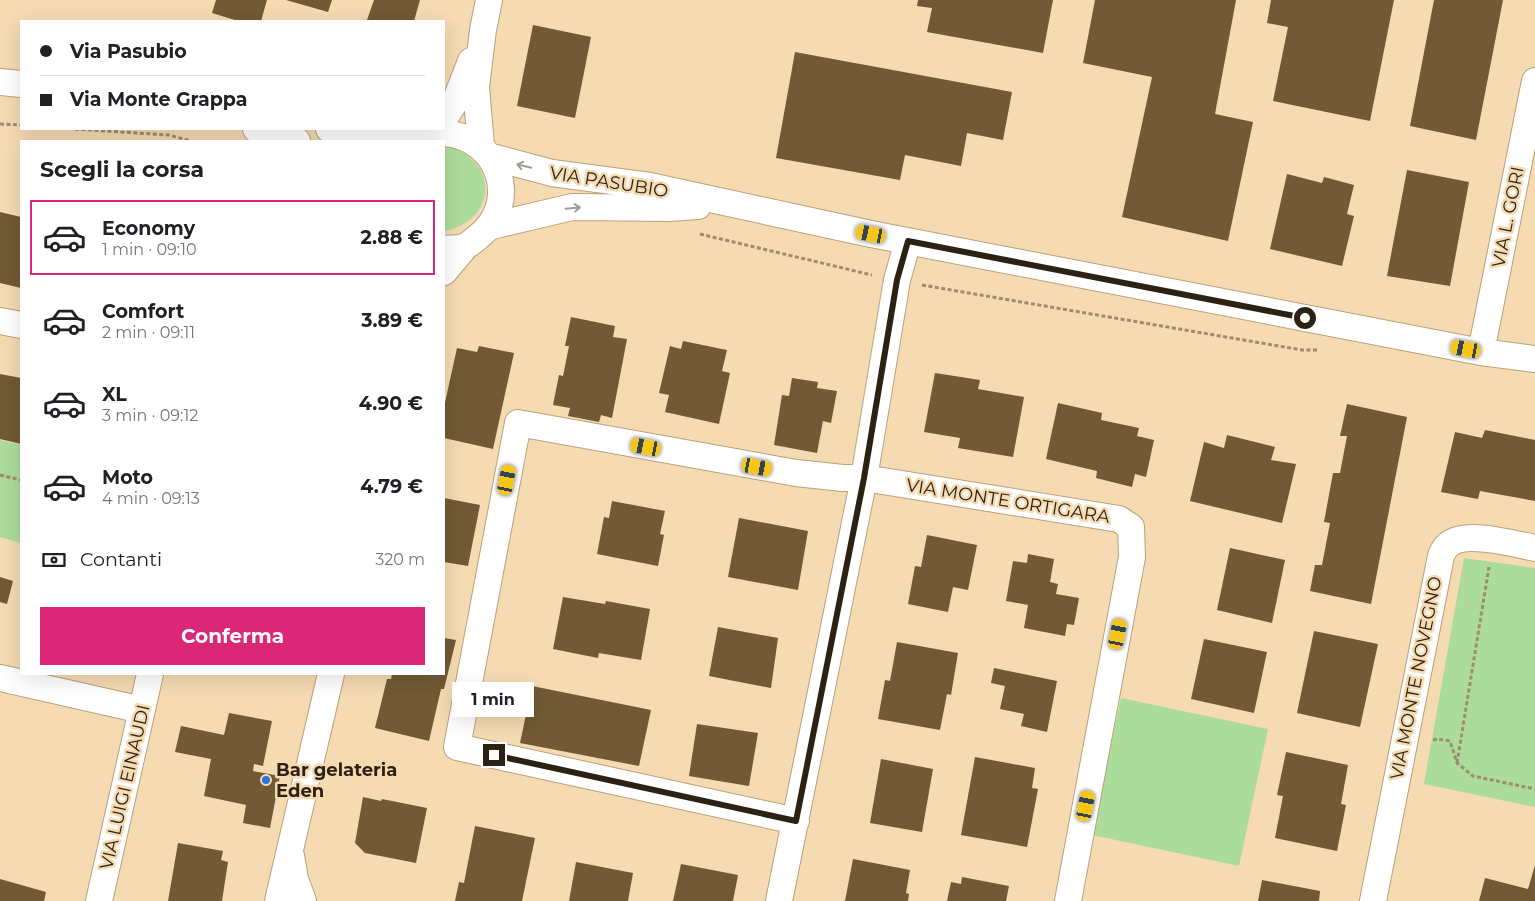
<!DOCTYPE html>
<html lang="it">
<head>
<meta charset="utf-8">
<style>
  body { margin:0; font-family:Montserrat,sans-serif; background:#f6f6f6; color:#202124; height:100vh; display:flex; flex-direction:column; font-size:19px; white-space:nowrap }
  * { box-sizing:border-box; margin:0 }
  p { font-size:16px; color:#757577 }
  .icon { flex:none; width:28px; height:28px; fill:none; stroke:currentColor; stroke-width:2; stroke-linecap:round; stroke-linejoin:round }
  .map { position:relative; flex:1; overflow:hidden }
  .panel { position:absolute; left:20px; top:140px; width:425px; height:535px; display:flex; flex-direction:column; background:#fff; border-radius:0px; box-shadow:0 5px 20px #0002 }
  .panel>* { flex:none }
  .guide { position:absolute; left:20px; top:20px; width:425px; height:110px; border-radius:0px; box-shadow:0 5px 20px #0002; display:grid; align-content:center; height:110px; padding:0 20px; background:#fff }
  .end { position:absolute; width:22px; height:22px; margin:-11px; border:6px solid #2c2213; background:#fff; box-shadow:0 0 0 2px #fff }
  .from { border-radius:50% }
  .bubble { position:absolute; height:35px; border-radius:0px; background:#fff; box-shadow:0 5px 20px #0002; font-size:16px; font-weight:700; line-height:35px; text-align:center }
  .car { position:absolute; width:15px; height:30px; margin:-15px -8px; border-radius:6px; box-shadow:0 0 4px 1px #0007; background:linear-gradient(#f5c518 24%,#345 0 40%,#f5c518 0 76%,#345 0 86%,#f5c518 0) }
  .guide b { display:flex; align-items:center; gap:18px; height:48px; font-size:19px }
  .guide b+b { border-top:1px solid #e0e0e0 }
  .guide i { width:12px; height:12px; background:#202124 }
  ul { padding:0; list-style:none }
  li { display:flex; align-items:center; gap:15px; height:75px; margin:0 10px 8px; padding:0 10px; border:2px solid transparent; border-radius:0px }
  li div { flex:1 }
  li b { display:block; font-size:19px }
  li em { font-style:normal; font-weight:700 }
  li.current { border-color:#db2777 }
  li>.icon { width:45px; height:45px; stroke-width:1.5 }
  h2 { padding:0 20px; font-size:22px; line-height:60px }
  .pay { display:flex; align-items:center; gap:12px; height:55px; padding:0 20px; font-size:19px }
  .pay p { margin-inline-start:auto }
  .cta { display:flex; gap:10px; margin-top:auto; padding:10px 20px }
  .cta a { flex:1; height:58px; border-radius:0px; background:#db2777; color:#fff; font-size:20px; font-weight:700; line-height:58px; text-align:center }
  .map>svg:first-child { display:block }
</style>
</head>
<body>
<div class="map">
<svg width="1535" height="901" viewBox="0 0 1535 901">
  <rect width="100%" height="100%" fill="#f5dab2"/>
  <path fill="#abdc9c" d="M444 146C498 157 500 219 445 231Z
    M0 440 21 445V543L0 537Z
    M1464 558 1535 568V807L1424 784Z
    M1121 698 1268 729 1239 866 1092 835Z"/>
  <path fill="#715a35" d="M216 0H267L261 21H238L212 13Z
    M286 0H332L328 12Z
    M374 0H420L414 21H370L367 20Z
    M918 0H1053L1043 53 927 32 932 8 917 6Z
    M1095 0H1236L1215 114 1253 122 1228 241 1122 217 1152 77 1083 63Z
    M1271 0H1394L1370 121 1273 101 1288 27 1267 23Z
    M1434 0H1503L1476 140 1410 126Z
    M533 25 591 37 575 118 517 106Z
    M795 52 1012 92 1003 140 967 133 961 166 905 155 900 180 776 158Z
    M1407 170 1469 182 1450 286 1387 276Z
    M1287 174 1322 183 1324 177 1354 185 1347 214 1354 216 1342 266 1270 249Z
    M0 212 21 217V288L0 283Z
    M571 317 615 326 613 337 627 339 612 418 601 415 599 422 568 416 570 408 553 405 559 375 563 376 569 346H565Z
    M683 341 727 350 722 371 730 373 719 424 665 412 669 395 659 393 670 346 681 349Z
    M479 346 514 353 493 449 444 438V407L457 348 477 352Z
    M935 373 980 380 978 389 1024 397 1013 457 958 448 960 438 924 432Z
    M0 374 21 378V444L0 439Z
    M792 378 818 382 817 388 837 391 831 423 823 421 817 453 774 445 782 395 789 396Z
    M1058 403 1102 413 1101 420 1139 428 1137 436 1154 440 1146 477 1135 474 1132 487 1096 478 1097 471 1046 459Z
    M1347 404 1407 417 1371 604 1310 591 1315 565H1322L1330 523 1324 522 1333 473H1340L1347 436H1340Z
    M1485 430 1535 440V501L1480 491 1478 499 1441 492 1455 432 1482 438Z
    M1227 435 1275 447 1271 460 1296 464 1282 523 1190 501 1204 442 1224 448Z
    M444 498 480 505 468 566 444 562Z
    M612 501 665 511 660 534 664 535 658 566 597 554 604 517 609 518Z
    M739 518 808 531 798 590 728 577Z
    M927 535 977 545 968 590 953 587 948 612 908 604 915 566 921 567Z
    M1230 548 1285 560 1272 623 1217 610Z
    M1028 554 1054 559 1050 582 1058 584 1056 594 1079 598 1074 625 1067 624 1065 636 1024 628 1028 605 1006 601 1013 561 1027 563Z
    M0 577 13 581 7 604 0 602Z
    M563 597 605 604 606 601 650 609 641 660 599 653 598 658 553 649Z
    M718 627 778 638 771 688 709 676Z
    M1314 631 1378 644 1360 727 1297 713Z
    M444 638 456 640 444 689H441L429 741 375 728 387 679H391L392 674H444Z
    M1204 639 1267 652 1254 713 1191 699Z
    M897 642 958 653 951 695 947 694 940 730 878 719 885 680 890 681Z
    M994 668 1057 681 1047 732 1021 726 1024 714 1000 709 1005 686 991 683Z
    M532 686 651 710 639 766 520 743Z
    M229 713 272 721 263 766 254 764 253 771 280 776 270 828 243 823 246 805 204 796 211 759 175 752 181 726 224 735Z
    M697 724 758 733 749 786 689 776Z
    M1286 752 1348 765 1341 804 1346 805 1337 851 1275 838 1283 796 1277 795Z
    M975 757 1035 768 1032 788 1038 789 1027 847 961 835Z
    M881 759 933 769 922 832 870 823Z
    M363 797 381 801 382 799 427 808 416 863 365 853 355 843Z
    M475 826 535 838 522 901H455L459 882 464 883Z
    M178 843 223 851 221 860 228 862 222 901H168Z
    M853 859 910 870 906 893 909 894 908 901H845Z
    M576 862 633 873 628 901H569Z
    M681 864 738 875 733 901H673Z
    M1535 865V901H1479L1485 878 1528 889Z
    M962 877 1009 886 1006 901H947L951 882 961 884Z
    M0 879 46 892 44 901H0Z
    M1262 880 1320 891 1319 901H1258Z"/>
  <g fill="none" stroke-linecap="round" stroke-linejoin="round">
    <defs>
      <path id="minor" d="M0 82 21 84
        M444 119 455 102 471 61
        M256 129 297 141
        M329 129 368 140 414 138
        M412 141C419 134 434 132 444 133 499 137 522 202 478 237 474 240 468 246 463 247 457 249 450 248 444 249
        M481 146 476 87 483 30 489 0
        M492 157 552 173 650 186 871 234 1481 352 1535 359
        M492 226 572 207 669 208 698 206
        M444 272 465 247
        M0 321 21 325
        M1481 352 1535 81
        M0 678 142 710
        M796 821 457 747 518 423 796 473 843 478H864L1119 519 1131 527 1132 557 1068 901
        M291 856 295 879 303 901
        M99 901 150 674
        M278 901 331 674
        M779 901 864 478 897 280 908 241
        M1373 901 1441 556C1442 553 1444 549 1447 546 1463 529 1514 544 1535 548"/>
    </defs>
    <use href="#minor" stroke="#baa17a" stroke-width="28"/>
    <path stroke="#9f8b6e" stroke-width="3" stroke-dasharray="4 2.5" stroke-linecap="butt" d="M0 124 21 125
      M75 129 169 135 191 141
      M700 234 872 275
      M922 285 1302 350H1318
      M0 475 21 480
      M1433 740 1438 739 1450 741 1457 763 1473 776 1535 789
      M1457 763 1489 567"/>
    <use href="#minor" stroke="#fff" stroke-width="26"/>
  </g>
  <defs><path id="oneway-shaft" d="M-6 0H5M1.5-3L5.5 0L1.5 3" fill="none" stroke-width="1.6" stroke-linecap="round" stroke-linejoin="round" transform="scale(1.25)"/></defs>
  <g stroke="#a09c95">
    <use href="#oneway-shaft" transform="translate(524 166) rotate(-166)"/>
    <use href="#oneway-shaft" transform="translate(573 208) rotate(-5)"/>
  </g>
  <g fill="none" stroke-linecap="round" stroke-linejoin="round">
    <path stroke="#2c2213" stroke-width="6" d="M494 755 796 821 864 478 897 280 908 241 1305 318"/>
  </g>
  <circle fill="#2973df" stroke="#f5dab2" stroke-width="2" cx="266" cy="780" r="5"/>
  <g text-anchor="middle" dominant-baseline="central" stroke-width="5" stroke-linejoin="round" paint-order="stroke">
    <g font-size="18" fill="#2c2213" stroke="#f5dab2">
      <text transform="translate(609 182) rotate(9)">VIA PASUBIO</text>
      <text transform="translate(1508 217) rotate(-79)">VIA L. GORI</text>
      <text transform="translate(1008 501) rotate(9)">VIA MONTE ORTIGARA</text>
      <text transform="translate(1416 678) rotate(-79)">VIA MONTE NOVEGNO</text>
      <text transform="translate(125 787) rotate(-77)">VIA LUIGI EINAUDI</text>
    </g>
    <g font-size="18" font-weight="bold" fill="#2c2213" stroke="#f5dab2" text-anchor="start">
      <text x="276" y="770">Bar gelateria<tspan x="276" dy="21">Eden</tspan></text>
    </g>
  </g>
</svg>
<i class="end from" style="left:1305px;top:318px"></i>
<i class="end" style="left:494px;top:755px"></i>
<div class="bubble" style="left:452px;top:682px;width:82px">1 min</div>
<i class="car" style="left:871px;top:234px;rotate:282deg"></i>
<i class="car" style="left:1466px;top:349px;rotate:281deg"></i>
<i class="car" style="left:646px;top:447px;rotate:281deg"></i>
<i class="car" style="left:757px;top:467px;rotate:100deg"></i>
<i class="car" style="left:507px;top:480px;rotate:11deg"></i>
<i class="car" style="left:1118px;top:634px;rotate:11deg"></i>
<i class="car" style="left:1086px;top:806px;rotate:11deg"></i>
<div class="guide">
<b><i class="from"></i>Via Pasubio</b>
<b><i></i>Via Monte Grappa</b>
</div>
<section class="panel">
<h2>Scegli la corsa</h2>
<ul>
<li class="current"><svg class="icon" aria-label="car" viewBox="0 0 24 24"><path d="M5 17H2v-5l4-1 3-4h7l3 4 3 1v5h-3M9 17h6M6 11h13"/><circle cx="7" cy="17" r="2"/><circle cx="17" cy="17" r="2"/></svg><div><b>Economy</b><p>1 min · 09:10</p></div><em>2.88 €</em></li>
<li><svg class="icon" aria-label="car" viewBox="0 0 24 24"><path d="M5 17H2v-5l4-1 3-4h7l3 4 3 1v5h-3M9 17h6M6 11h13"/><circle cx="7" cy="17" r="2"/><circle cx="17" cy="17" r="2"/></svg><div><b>Comfort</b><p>2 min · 09:11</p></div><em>3.89 €</em></li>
<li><svg class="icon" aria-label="car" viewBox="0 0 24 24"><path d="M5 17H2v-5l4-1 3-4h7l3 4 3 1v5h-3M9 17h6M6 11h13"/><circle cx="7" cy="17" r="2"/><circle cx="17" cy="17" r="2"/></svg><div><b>XL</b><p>3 min · 09:12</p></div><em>4.90 €</em></li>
<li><svg class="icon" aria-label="car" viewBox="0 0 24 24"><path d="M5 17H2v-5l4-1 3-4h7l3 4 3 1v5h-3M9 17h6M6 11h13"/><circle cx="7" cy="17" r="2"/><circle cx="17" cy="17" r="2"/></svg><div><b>Moto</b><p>4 min · 09:13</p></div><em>4.79 €</em></li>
</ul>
<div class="pay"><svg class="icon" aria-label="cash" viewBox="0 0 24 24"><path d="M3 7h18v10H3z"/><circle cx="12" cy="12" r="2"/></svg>Contanti<p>320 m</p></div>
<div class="cta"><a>Conferma</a></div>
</section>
</div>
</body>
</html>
